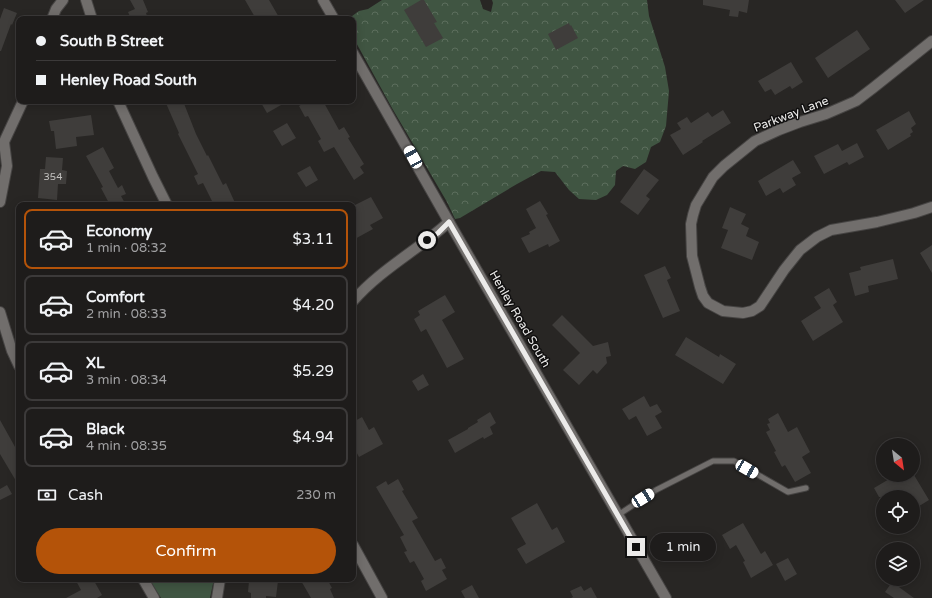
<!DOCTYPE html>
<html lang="en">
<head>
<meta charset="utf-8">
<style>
  body { margin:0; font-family:"Varela Round",sans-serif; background:#2b2928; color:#f1f3f6; height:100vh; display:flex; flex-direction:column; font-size:15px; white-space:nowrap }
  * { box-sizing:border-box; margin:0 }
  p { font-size:13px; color:#a1a1a3 }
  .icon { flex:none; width:22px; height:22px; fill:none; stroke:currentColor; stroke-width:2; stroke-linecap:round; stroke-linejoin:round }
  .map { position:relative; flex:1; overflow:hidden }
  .sheet { position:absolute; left:16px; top:202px; width:340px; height:380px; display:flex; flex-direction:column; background:#1e1c1b; border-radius:8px; box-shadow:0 2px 10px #0003,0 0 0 1px #3c3a3a }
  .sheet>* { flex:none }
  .guide { position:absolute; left:16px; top:16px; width:340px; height:88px; border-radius:8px; box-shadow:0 2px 10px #0003,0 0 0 1px #3c3a3a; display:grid; align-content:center; height:88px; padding:0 20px; background:#1e1c1b }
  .needle { width:26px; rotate:150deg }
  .controls { position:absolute; left:876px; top:438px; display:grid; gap:8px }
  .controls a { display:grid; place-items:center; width:44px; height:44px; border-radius:50%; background:#1e1c1b; box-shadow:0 2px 10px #0003,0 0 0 1px #3c3a3a; font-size:20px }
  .end { position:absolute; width:18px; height:18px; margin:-9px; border:5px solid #ecebea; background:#111; box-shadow:0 0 0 2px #111 }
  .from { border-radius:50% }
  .bubble { position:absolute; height:28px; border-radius:14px; background:#1e1c1b; box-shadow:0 2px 10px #0003,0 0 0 1px #3c3a3a; font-size:13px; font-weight:600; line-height:28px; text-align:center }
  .car { position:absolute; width:12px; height:24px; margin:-12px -6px; border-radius:5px; box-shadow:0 0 3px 1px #0007; background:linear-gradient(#fff 24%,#345 0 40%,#fff 0 76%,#345 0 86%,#fff 0) }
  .guide b { display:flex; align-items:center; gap:14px; height:38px; font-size:15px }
  .guide b+b { border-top:1px solid #3c3a3a }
  .guide i { width:10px; height:10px; background:#f1f3f6 }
  ul { padding:7px 0 0; list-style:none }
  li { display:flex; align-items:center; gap:12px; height:60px; margin:0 8px 6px; padding:0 12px; border:2px solid #3c3a3a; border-radius:8px }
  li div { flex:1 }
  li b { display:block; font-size:15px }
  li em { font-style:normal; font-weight:600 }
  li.current { border-color:#b45309 }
  li>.icon { width:36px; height:36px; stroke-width:1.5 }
  .pay { display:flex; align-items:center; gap:10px; height:44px; padding:0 20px; font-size:15px }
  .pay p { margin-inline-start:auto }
  .cta { display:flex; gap:8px; margin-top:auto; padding:8px 20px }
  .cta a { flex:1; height:46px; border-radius:24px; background:#b45309; color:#fff; font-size:16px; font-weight:600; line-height:46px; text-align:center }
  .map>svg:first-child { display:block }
</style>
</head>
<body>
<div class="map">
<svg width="932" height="598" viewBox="0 0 932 598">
  <defs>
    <pattern id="forest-crowns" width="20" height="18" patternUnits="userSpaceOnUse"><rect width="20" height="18" fill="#405542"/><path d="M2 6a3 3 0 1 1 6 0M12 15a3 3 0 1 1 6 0" fill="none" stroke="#5c6e5d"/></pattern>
  </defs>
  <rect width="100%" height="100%" fill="#282624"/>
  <path fill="#405542" d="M149 579H214L210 598H161Z"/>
  <path fill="url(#forest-crowns)" d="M382 0H480L483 9 491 12 493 3 492 0H647L649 16 665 67 669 91 666 126 660 142 651 147 646 162 635 169 623 166 616 171 615 185 607 195 596 200 579 199 569 190 555 172 541 171 517 184 460 218 455 219 447 202 392 108 353 37V19H348L359 11 368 9Z"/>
  <path fill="#3f3d3b" d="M130 0H143L148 12 146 13 148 19H131L128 12 135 9Z
    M245 0H269L280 19H256Z
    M421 0H424L437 22 434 23 443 38 426 47 404 10Z
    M703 0H749L747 13 739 11 738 17 729 16 730 10 703 5Z
    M895 0H924L905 13Z
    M4 8 17 13 12 25 11 24 1 51H0V19Z
    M569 23 570 26 571 25 578 38 556 50 548 34Z
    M857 30 870 49 828 78 815 58Z
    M791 62 803 82 792 89 790 86 775 95 771 89 765 92 758 81Z
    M165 101H183L196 134 207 156 208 155 223 185 226 183 236 205H214L203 183 198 185 194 176 198 174 178 134 179 133Z
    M260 101H288L267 113Z
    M307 101H323L339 130 344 127 350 137 348 138 364 164 360 167 364 173 354 180 334 147 324 152 318 141 321 139 308 116 305 117 299 106Z
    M723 110 731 123 702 141 703 142 683 155 670 135 681 129 677 123 687 117 691 123 708 112 712 117Z
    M909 111 916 124 911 128 913 132 910 134 911 136 888 150 876 130Z
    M91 115 94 135 76 137 77 146 56 149 54 131H51L49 121Z
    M287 123 296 138 282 146 273 131Z
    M857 143 864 157 849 165 847 162 824 174 814 156 838 144 842 151Z
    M103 147 114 168 109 171 118 188 122 185 126 194 121 196 126 205H110L101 188 103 187 86 156Z
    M46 157 63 158 62 170 67 171 66 184H58L57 200 38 198 40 169H45Z
    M793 160 801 173 792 178 796 185 783 193 780 188 766 196 758 181Z
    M310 166 318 180 306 187 297 173Z
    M644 169 659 180 646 196 650 199 638 215 620 202Z
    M371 197 383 218 370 225 373 229 353 240V206Z
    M540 201 548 214 546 215 560 241 549 247 548 244 529 253 521 238 530 234 529 232 536 228 526 209Z
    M730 207 746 214 741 224 749 228 746 236 759 242 752 260 721 248 728 230 722 228Z
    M932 245V273L920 253Z
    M893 259 898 279 868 286 869 292 855 296 849 273 861 270 860 267Z
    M665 266 671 278 667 280 680 311 663 318 644 275Z
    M829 288 837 302 833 305 843 322 813 341 801 321 821 308 814 297Z
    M445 295 455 312 442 320 464 359 447 368 426 329 421 332 414 319 420 315 418 311Z
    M562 315 593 346 608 342 611 356 606 357 607 363 597 374 593 370 579 385 563 370 580 353 552 325Z
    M686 337 719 357 720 354 736 364 723 384 675 355Z
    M423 374 429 385 418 391 412 381Z
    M644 396 650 407 657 404 662 412 655 416 662 428 647 436 636 416 629 420 622 409Z
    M490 412 496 423 490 427 493 434 484 439 483 437 455 453 448 440 468 429V428L478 422 477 420Z
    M778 413 788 432 797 427 810 452 802 457 811 473 795 482 785 465 782 467 774 452 776 451 766 432 770 430 767 424 770 423 768 419Z
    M362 417 369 430 374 427 383 444 359 457 353 446V422Z
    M0 420 19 454V486L0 454Z
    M896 475H914L929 500 916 508 913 503V497H910L907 493 901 497H879L874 488Z
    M398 479 404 490 402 491 418 518 412 521 435 561 441 558 446 568 442 570 447 579 426 591 421 581 424 579 414 561 410 563 404 552 407 551 400 537 404 535 376 487 386 481 388 485Z
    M7 485 12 494 0 500V489Z
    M537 503 552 530 557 527 565 542 526 564 517 549 526 544 511 518Z
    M743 523 761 554 765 551 773 565 751 578 743 562 745 561 736 545 730 549 722 535Z
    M788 558 797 574 785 581 776 564Z
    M75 579H93L102 595 97 598H66L81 590Z
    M253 579H267V580L278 581 276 597 266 596V598H251V593L248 592 249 581H253Z
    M300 579H327L332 588 330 589 334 598H311Z
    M892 582 914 598H894L885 592Z
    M472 585 479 598H465L461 591Z
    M581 586 584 591 591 587 597 598H571L573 597 570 591Z"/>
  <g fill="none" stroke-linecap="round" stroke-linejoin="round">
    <defs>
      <path id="service" d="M618 515 656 490 713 461H734L788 492 806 488"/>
      <path id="minor" d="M86 0 92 19
        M52 19 56 9 63 0
        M932 41 873 88 856 101 826 114 800 122 779 130 755 141 724 166 713 177 696 205 693 215 691 224 692 256 700 287 703 296 708 303 723 311 743 313 752 311 760 306 784 270 800 250 817 237 831 230 877 222 914 213 932 207
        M118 101 153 177 167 205
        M0 202 7 166 4 142 23 101
        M353 301C381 269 418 250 449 222
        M0 312 12 351 19 366
        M353 545 382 598
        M143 579 154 598
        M217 598 220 579"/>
      <path id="tertiary" d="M323 0 334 19
        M353 53 449 222 666 598"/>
    </defs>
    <use href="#service" stroke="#464443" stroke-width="7"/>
    <use href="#minor" stroke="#464443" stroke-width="12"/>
    <use href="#tertiary" stroke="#464443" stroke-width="12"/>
    <use href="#service" stroke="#716e6c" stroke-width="5"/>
    <use href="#minor" stroke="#716e6c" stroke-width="10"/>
    <use href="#tertiary" stroke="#716e6c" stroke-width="10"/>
  </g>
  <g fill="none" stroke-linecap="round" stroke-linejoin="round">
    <path stroke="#ecebea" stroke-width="5" d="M427 240 438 233 449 222 636 547"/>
  </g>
  <g text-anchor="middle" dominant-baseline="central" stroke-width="3" stroke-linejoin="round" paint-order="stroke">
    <g font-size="10" fill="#c1c0be">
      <text x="53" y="177">354</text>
    </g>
    <g font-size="12" fill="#ecebea" stroke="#100f0f">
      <text transform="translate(791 114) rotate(-21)">Parkway Lane</text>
      <text transform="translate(520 319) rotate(60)">Henley Road South</text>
    </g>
  </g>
</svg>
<div class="controls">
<a><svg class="needle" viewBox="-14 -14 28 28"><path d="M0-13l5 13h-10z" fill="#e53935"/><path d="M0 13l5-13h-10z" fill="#a1a1a3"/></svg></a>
<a><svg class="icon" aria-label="locate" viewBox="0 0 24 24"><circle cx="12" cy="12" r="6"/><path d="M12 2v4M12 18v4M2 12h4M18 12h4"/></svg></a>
<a><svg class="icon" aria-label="layers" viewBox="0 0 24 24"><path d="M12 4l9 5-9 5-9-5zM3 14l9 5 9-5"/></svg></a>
</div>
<i class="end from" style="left:427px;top:240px"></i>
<i class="end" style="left:636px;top:547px"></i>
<div class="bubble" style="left:650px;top:533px;width:66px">1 min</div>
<i class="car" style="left:413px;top:157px;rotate:331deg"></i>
<i class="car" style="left:747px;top:469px;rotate:120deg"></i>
<i class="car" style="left:643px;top:498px;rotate:58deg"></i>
<div class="guide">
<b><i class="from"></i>South B Street</b>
<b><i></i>Henley Road South</b>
</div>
<section class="sheet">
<ul>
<li class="current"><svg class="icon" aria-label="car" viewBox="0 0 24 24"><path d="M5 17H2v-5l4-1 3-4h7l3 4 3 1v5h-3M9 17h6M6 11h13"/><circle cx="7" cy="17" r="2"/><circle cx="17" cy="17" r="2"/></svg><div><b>Economy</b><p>1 min · 08:32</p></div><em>$3.11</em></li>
<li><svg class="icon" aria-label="car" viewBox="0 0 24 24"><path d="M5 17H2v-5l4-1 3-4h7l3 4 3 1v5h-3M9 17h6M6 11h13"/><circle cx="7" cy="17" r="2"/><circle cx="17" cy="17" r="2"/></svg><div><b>Comfort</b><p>2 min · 08:33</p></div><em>$4.20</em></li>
<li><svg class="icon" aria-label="car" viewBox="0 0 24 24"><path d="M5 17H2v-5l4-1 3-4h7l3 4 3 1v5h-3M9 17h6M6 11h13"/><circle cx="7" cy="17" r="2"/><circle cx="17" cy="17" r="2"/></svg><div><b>XL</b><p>3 min · 08:34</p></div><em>$5.29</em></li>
<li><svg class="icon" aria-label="car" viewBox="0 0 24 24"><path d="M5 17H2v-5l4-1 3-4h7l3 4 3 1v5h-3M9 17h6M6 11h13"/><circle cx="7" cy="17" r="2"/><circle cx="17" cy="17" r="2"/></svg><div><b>Black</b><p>4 min · 08:35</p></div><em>$4.94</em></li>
</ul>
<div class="pay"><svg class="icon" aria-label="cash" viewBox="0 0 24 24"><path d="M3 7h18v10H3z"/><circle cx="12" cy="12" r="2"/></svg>Cash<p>230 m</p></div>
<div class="cta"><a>Confirm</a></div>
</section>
</div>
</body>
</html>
